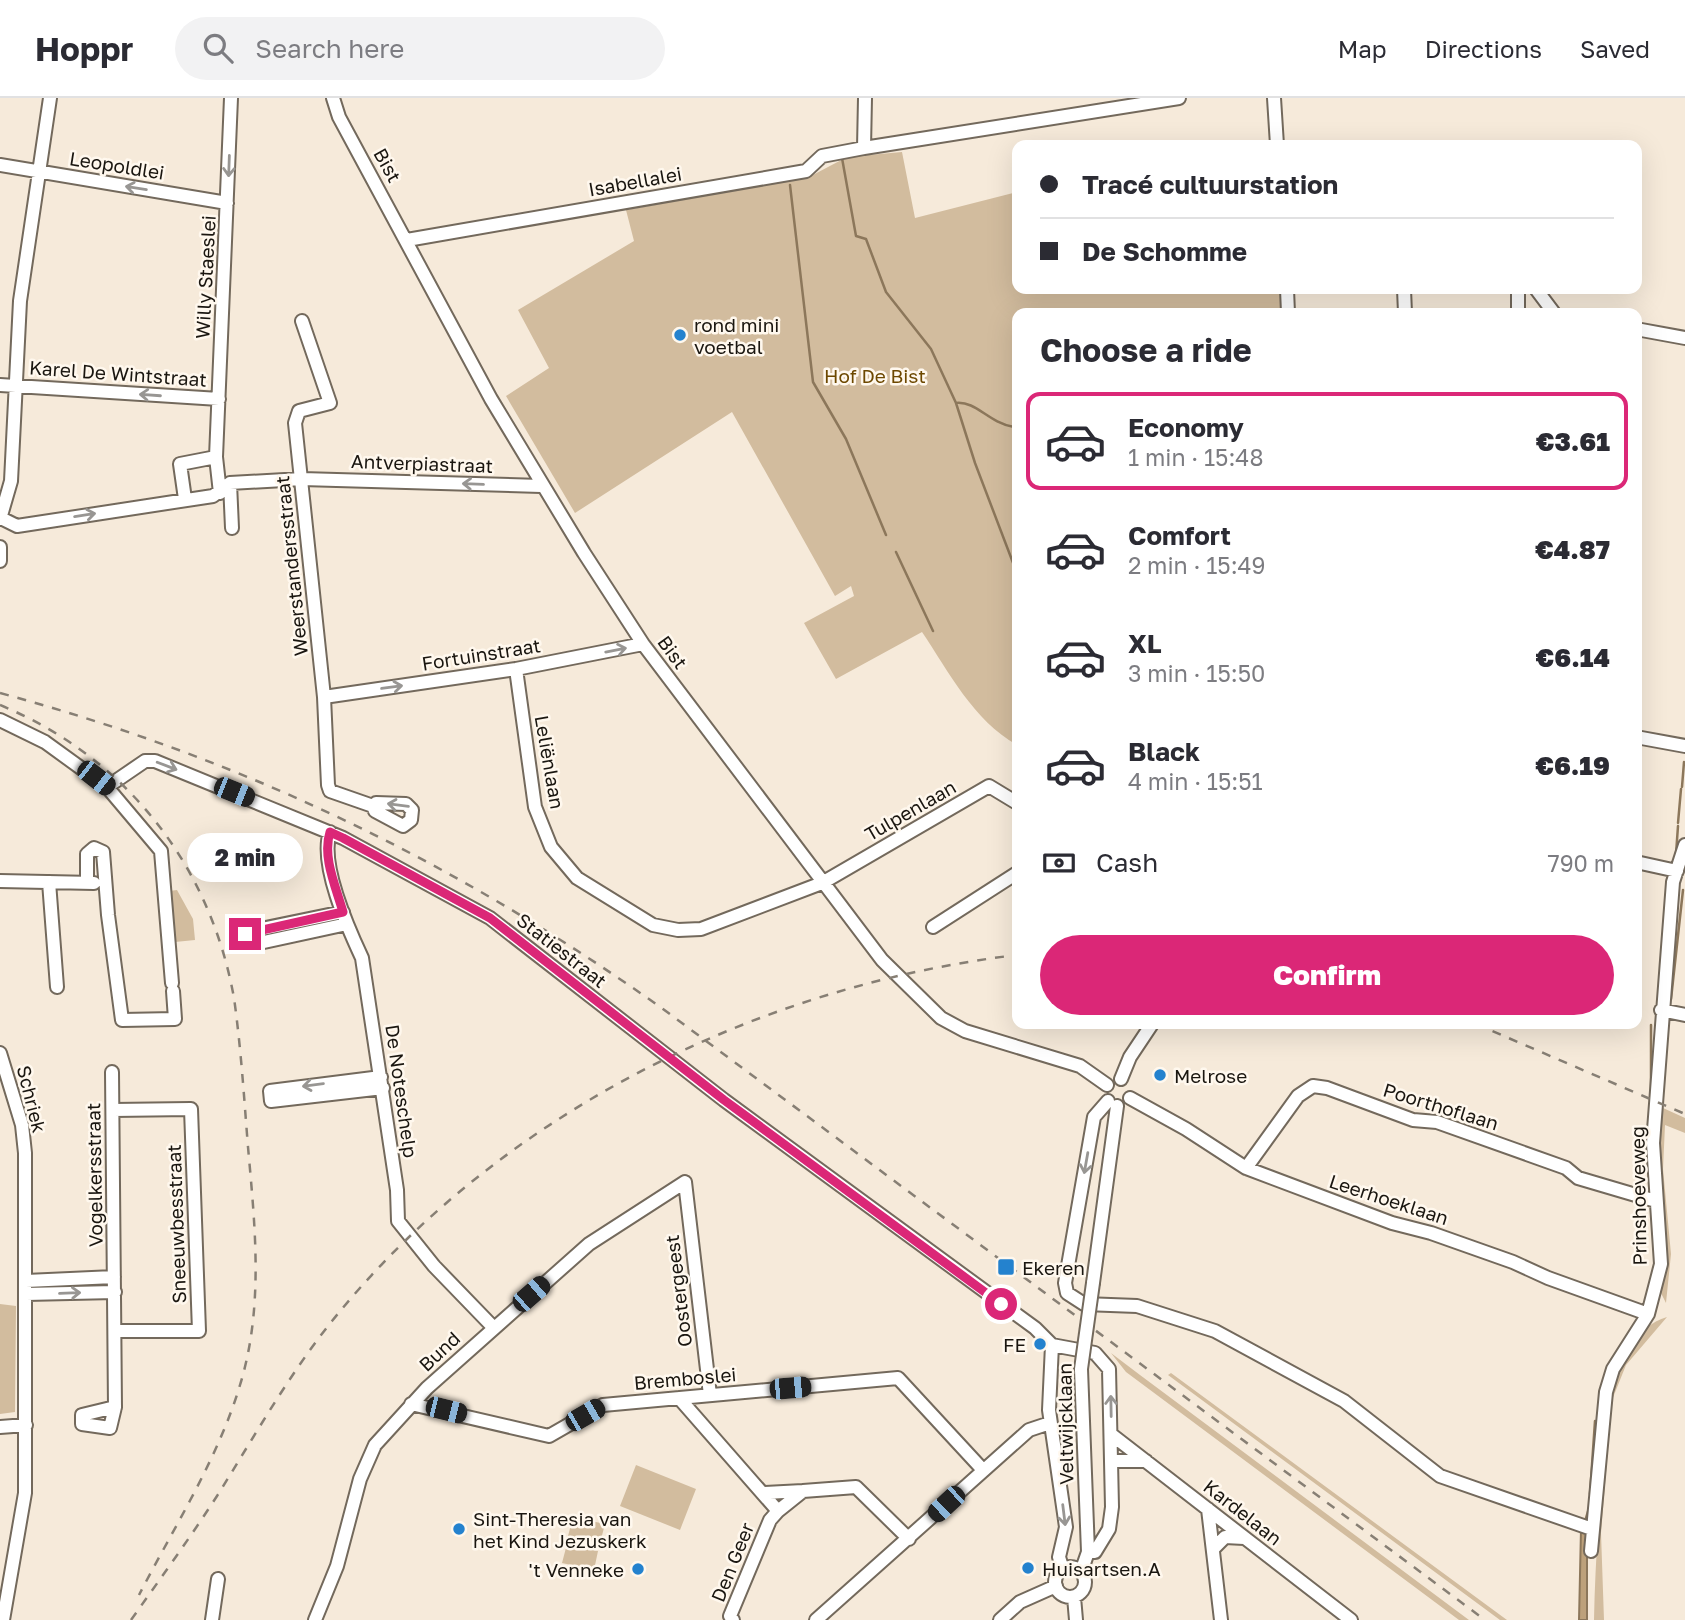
<!DOCTYPE html>
<html lang="en">
<head>
<meta charset="utf-8">
<style>
  body { margin:0; font-family:"Golos Text",sans-serif; background:#f2f2f3; color:#2b2b33; height:100vh; display:flex; flex-direction:column; font-size:26px; white-space:nowrap }
  * { box-sizing:border-box; margin:0 }
  p { font-size:23px; color:#7c7c81 }
  .icon { flex:none; width:38px; height:38px; fill:none; stroke:currentColor; stroke-width:2; stroke-linecap:round; stroke-linejoin:round }
  .map { position:relative; flex:1; overflow:hidden }
  .panel { position:absolute; left:1012px; top:210px; width:630px; height:721px; display:flex; flex-direction:column; background:#fff; border-radius:14px; box-shadow:0 7px 28px #0002 }
  .panel>* { flex:none }
  .banner { position:absolute; left:1012px; top:42px; width:630px; height:154px; border-radius:14px; box-shadow:0 7px 28px #0002; display:grid; align-content:center; height:154px; padding:0 28px; background:#fff }
  .end { position:absolute; width:32px; height:32px; margin:-16px; border:9px solid #db2777; background:#fff; box-shadow:0 0 0 4px #fff }
  .from { border-radius:50% }
  .bubble { position:absolute; height:49px; border-radius:24px; background:#fff; box-shadow:0 7px 28px #0002; font-size:23px; font-weight:800; line-height:49px; text-align:center }
  .car { position:absolute; width:21px; height:42px; margin:-21px -10px; border-radius:9px; box-shadow:0 0 5px 2px #0007; background:linear-gradient(#222 24%,#8ab4d8 0 40%,#222 0 76%,#8ab4d8 0 86%,#222 0) }
  .banner b { display:flex; align-items:center; gap:24px; height:66px; font-size:26px }
  .banner b+b { border-top:2px solid #e1e1e2 }
  .banner i { width:18px; height:18px; background:#2b2b33 }
  ul { padding:0; list-style:none }
  li { display:flex; align-items:center; gap:21px; height:98px; margin:0 14px 10px; padding:0 14px; border:4px solid transparent; border-radius:14px }
  li div { flex:1 }
  li b { display:block; font-size:26px }
  li em { font-style:normal; font-weight:800 }
  li.selected { border-color:#db2777 }
  li>.icon { width:63px; height:63px; stroke-width:1.5 }
  h2 { padding:0 28px; font-size:32px; line-height:84px }
  .pay { display:flex; align-items:center; gap:18px; height:77px; padding:0 28px; font-size:26px }
  .pay p { margin-inline-start:auto }
  .button { display:flex; gap:14px; margin-top:auto; padding:14px 28px }
  .button a { flex:1; height:80px; border-radius:42px; background:#db2777; color:#fff; font-size:28px; font-weight:800; line-height:80px; text-align:center }
  header { display:flex; align-items:center; gap:42px; box-sizing:border-box; height:98px; padding:0 35px; background:#fff; border-bottom:2px solid #e1e1e2 }
  header strong { font-size:33px }
  nav { display:flex; gap:38px; margin-inline-start:auto; font-size:24px }
  .search { width:490px; height:63px; background:#f2f2f3; display:flex; align-items:center; gap:18px; box-sizing:border-box; padding:0 24px; border-radius:38px; color:#7c7c81; font-size:26px }
  .map>svg:first-child { display:block }
</style>
</head>
<body>
<header>
<strong>Hoppr</strong>
<div class="search"><svg class="icon" aria-label="search" viewBox="0 0 24 24"><circle cx="10" cy="10" r="6"/><path d="M15 15l6 6"/></svg>Search here</div>
<nav><a>Map</a><a>Directions</a><a>Saved</a></nav>
</header>
<div class="map">
<svg width="1685" height="1522" viewBox="0 0 1685 1522">
  <rect width="100%" height="100%" fill="#f6eada"/>
  <path fill="#d2bc9e" d="M902 54 915 120 1017 94V191H1280L1282 215H1017V647C973 622 949 574 922 534L836 581 804 525 854 498 851 488 835 498 732 314 575 415 506 298 549 270 518 212 634 143 626 112 809 79 847 59Z
    M177 792 193 821 195 842 175 844 169 793Z
    M1663 1010 1685 1020V1035L1665 1027 1663 1071 1671 1156 1666 1205 1661 1195 1667 1149 1658 1053Z
    M0 1206 16 1208 15 1314 0 1316Z
    M1667 1219 1626 1267 1612 1302 1601 1435 1604 1522H1594C1595 1468 1599 1415 1603 1362 1605 1341 1604 1317 1609 1298 1617 1270 1636 1227 1667 1219Z
    M1111 1255 1140 1277 1469 1522H1459L1126 1274Z
    M1171 1275 1507 1522H1500L1168 1277Z
    M636 1367 696 1391 680 1432 620 1408Z
    M573 1419 605 1426 600 1445 568 1438Z
    M567 1446 598 1453 594 1472 562 1465Z"/>
  <path fill="#bda17b" stroke="#8c775b" stroke-width="2" d="M1581 1431 1587 1436V1522H1579Z"/>
  <g fill="none" stroke-linecap="round" stroke-linejoin="round">
    <path stroke="#8c775b" stroke-width="2.5" d="M842 60 856 138 866 141 886 194 931 251 956 305 975 365 1015 470
      M790 87 813 284 846 341 886 437
      M956 305C977 303 987 324 1014 329
      M896 454 933 533
      M1682 689 1684 664
      M1678 725 1681 691
      M1676 756 1678 728
      M1671 901 1683 792
      M1651 994V927
      M1590 1396 1595 1323
      M1586 1420 1589 1410"/>
    <defs>
      <path id="minor" d="M333 0 339 19 491 301 584 455 643 546 882 862 941 920 965 933 1080 968 1107 987
        M1274 0 1277 47
        M864 50 865 0
        M0 67 227 105
        M407 142 806 73 822 58 864 50 1179 0
        M1287 191 1288 215
        M1404 191 1405 215
        M1536 191 1554 215
        M1518 215V191
        M302 223 330 305 299 313 295 325 324 599 328 687 330 693 373 708 375 713 403 728 411 722 412 712 406 706 376 705 373 708
        M1636 231 1685 240
        M0 287 219 301
        M230 385 232 430
        M220 395 216 359 231 0
        M185 401 180 366 216 359
        M1 420 17 428 213 398 230 385 302 381 541 388
        M0 421 11 383 20 203 50 0
        M0 449V463
        M516 571 535 709 551 749 577 780 653 827 678 832 701 831 822 785 989 688 1017 705
        M324 599 516 571 643 546
        M0 622 45 644 107 689 161 753 172 885
        M1636 639 1685 648
        M107 689 145 663H155L343 740 490 820 724 1002 1035 1230 1052 1247
        M330 734C319 766 348 830 362 860L397 1092 398 1123 434 1168 493 1229
        M1636 764 1677 773
        M0 783 94 785
        M49 784 57 889
        M87 785V756L94 750 103 754 108 817 122 922 175 921 173 893
        M343 814 247 834 244 842 250 847 347 826
        M933 829 1017 775
        M1661 912 1685 917
        M0 955 22 1027 25 1055V1395L3 1522
        M112 974 115 1309 82 1317V1326L110 1330 115 1309
        M381 979 270 993 271 1003 383 990
        M1121 981 1130 959 1152 926
        M1130 1000 1186 1031 1246 1070 1392 1125 1431 1135 1513 1164 1548 1180 1648 1216
        M1108 1003 1094 1019 1065 1185 1067 1195 1084 1206 1137 1208 1215 1233 1344 1303 1440 1378 1592 1431
        M113 1012 191 1011 199 1233H115
        M1246 1070 1298 998 1313 988 1327 990 1413 1022 1437 1024 1566 1070 1578 1080 1656 1103
        M26 1183 114 1179
        M1093 1185 1117 1008
        M26 1196 115 1194
        M1052 1247 1095 1255 1109 1271 1112 1409 1109 1431 1095 1454H1088
        M1052 1247 1049 1312 1066 1429 1059 1459 1063 1472
        M679 1300 778 1413
        M411 1306 549 1338 603 1307 898 1280 983 1372
        M0 1329 26 1327
        M1112 1337 1351 1522
        M1113 1363H1146
        M765 1395 803 1393
        M1208 1411 1221 1522
        M1213 1451 1225 1439 1244 1440
        M1591 1453 1606 1294 1613 1271 1648 1216 1661 1166 1653 1045 1673 784 1685 747
        M1055 1484a15 15 0 1 1 30 0a15 15 0 1 1-30 0Z
        M1081 1474 1088 1454 1081 1271
        M1074 1499 1076 1522
        M212 1522 218 1481
        M315 1522 337 1468 360 1381 375 1347 427 1290 589 1146 685 1084 710 1297
        M733 1522 730 1518 770 1422 778 1413 803 1393 856 1389 909 1441
        M816 1522 1029 1332 1050 1325
        M1000 1522 1020 1504 1056 1488"/>
    </defs>
    <use href="#minor" stroke="#73695c" stroke-width="16"/>
    <use href="#minor" stroke="#fff" stroke-width="12"/>
    <path stroke="#877f74" stroke-width="2.5" stroke-dasharray="9 9" stroke-linecap="butt" d="M0 595C244 661 458 765 663 911L1485 1522
      M0 607C126 659 210 767 234 900 241 950 244 999 248 1049 255 1128 264 1209 240 1287 218 1361 174 1429 139 1497
      M1476 926 1685 1016
      M131 1522C160 1481 190 1440 217 1398 254 1339 288 1278 332 1223 498 1017 756 888 1017 857"/>
    <defs>
      <path id="minor-bridge" d="M1081 1271 1093 1185"/>
    </defs>
    <use href="#minor-bridge" stroke="#73695c" stroke-width="16" stroke-linecap="butt"/>
    <use href="#minor-bridge" stroke="#fff" stroke-width="12"/>
  </g>
  <defs><path id="oneway-shaft" d="M-6 0H5M1.5-3L5.5 0L1.5 3" fill="none" stroke-width="1.6" stroke-linecap="round" stroke-linejoin="round" transform="scale(1.75)"/></defs>
  <g stroke="#989693">
    <use href="#oneway-shaft" transform="translate(229 68) rotate(92)"/>
    <use href="#oneway-shaft" transform="translate(136 90) rotate(-171)"/>
    <use href="#oneway-shaft" transform="translate(150 297) rotate(-176)"/>
    <use href="#oneway-shaft" transform="translate(473 386) rotate(-178)"/>
    <use href="#oneway-shaft" transform="translate(85 417) rotate(-9)"/>
    <use href="#oneway-shaft" transform="translate(616 552) rotate(-11)"/>
    <use href="#oneway-shaft" transform="translate(392 589) rotate(-8)"/>
    <use href="#oneway-shaft" transform="translate(167 668) rotate(21)"/>
    <use href="#oneway-shaft" transform="translate(398 707) rotate(-173)"/>
    <use href="#oneway-shaft" transform="translate(313 987) rotate(173)"/>
    <use href="#oneway-shaft" transform="translate(1086 1065) rotate(100)"/>
    <use href="#oneway-shaft" transform="translate(70 1195) rotate(-2)"/>
    <use href="#oneway-shaft" transform="translate(1111 1308) rotate(-91)"/>
    <use href="#oneway-shaft" transform="translate(1064 1417) rotate(83)"/>
  </g>
  <g fill="none" stroke-linecap="round" stroke-linejoin="round">
    <path stroke="#db2777" stroke-width="9" d="M245 836 343 814C336 789 322 759 330 734L343 740 490 820 724 1002 1001 1206"/>
  </g>
  <g fill="#2482ce" stroke="#fff8ee" stroke-width="2.5">
    <circle cx="680" cy="237" r="7"/>
    <circle cx="1160" cy="977" r="7"/>
    <rect x="997" y="1160" width="18" height="18" rx="3.5"/>
    <circle cx="1040" cy="1246" r="7"/>
    <circle cx="459" cy="1431" r="7"/>
    <circle cx="1028" cy="1470" r="7"/>
    <circle cx="638" cy="1471" r="7"/>
  </g>
  <g text-anchor="middle" dominant-baseline="central" stroke-width="5" stroke-linejoin="round" paint-order="stroke">
    <g font-size="19" fill="#1a1610" stroke="#fff8ee">
      <text transform="translate(117 67) rotate(9)">Leopoldlei</text>
      <text transform="translate(388 67) rotate(61)">Bist</text>
      <text transform="translate(635 83) rotate(-10)">Isabellalei</text>
      <text transform="translate(205 179) rotate(-87)">Willy Staeslei</text>
      <text transform="translate(118 275) rotate(4)">Karel De Wintstraat</text>
      <text transform="translate(422 365) rotate(2)">Antverpiastraat</text>
      <text transform="translate(291 468) rotate(-96)">Weerstandersstraat</text>
      <text transform="translate(673 554) rotate(54)">Bist</text>
      <text transform="translate(481 556) rotate(-9)">Fortuinstraat</text>
      <text transform="translate(550 664) rotate(80)">Leliënlaan</text>
      <text transform="translate(910 712) rotate(-30)">Tulpenlaan</text>
      <text transform="translate(562 852) rotate(38)">Statiestraat</text>
      <text transform="translate(402 993) rotate(82)">De Noteschelp</text>
      <text transform="translate(32 1001) rotate(76)">Schriek</text>
      <text transform="translate(1441 1008) rotate(17)">Poorthoflaan</text>
      <text transform="translate(94 1077) rotate(-91)">Vogelkersstraat</text>
      <text transform="translate(1638 1098) rotate(-91)">Prinshoeveweg</text>
      <text transform="translate(1389 1101) rotate(18)">Leerhoeklaan</text>
      <text transform="translate(176 1126) rotate(-92)">Sneeuwbesstraat</text>
      <text transform="translate(678 1193) rotate(-97)">Oostergeest</text>
      <text transform="translate(439 1253) rotate(-43)">Bund</text>
      <text transform="translate(685 1280) rotate(-5)">Bremboslei</text>
      <text transform="translate(1065 1326) rotate(-91)">Veltwijcklaan</text>
      <text transform="translate(1243 1414) rotate(38)">Kardelaan</text>
      <text transform="translate(732 1464) rotate(-68)">Den Geer</text>
    </g>
    <g font-size="19" fill="#1a1610" stroke="#fff8ee" text-anchor="start">
      <text x="694" y="226">rond mini<tspan x="694" dy="22">voetbal</tspan></text>
      <text x="1174" y="977">Melrose</text>
      <text x="1022" y="1169">Ekeren</text>
      <text x="1026" y="1246" text-anchor="end">FE</text>
      <text x="473" y="1420">Sint-Theresia van<tspan x="473" dy="22">het Kind Jezuskerk</tspan></text>
      <text x="1042" y="1470">Huisartsen.A</text>
      <text x="624" y="1471" text-anchor="end">'t Venneke</text>
    </g>
    <g font-size="19" fill="#6d4800" stroke="#fff8ee">
      <text x="875" y="277">Hof De Bist</text>
    </g>
  </g>
</svg>
<i class="end from" style="left:1001px;top:1206px"></i>
<i class="end" style="left:245px;top:836px"></i>
<div class="bubble" style="left:187px;top:735px;width:116px">2 min</div>
<i class="car" style="left:96px;top:680px;rotate:128deg"></i>
<i class="car" style="left:234px;top:694px;rotate:112deg"></i>
<i class="car" style="left:531px;top:1196px;rotate:49deg"></i>
<i class="car" style="left:790px;top:1290px;rotate:85deg"></i>
<i class="car" style="left:446px;top:1312px;rotate:104deg"></i>
<i class="car" style="left:585px;top:1317px;rotate:60deg"></i>
<i class="car" style="left:946px;top:1406px;rotate:227deg"></i>
<div class="banner">
<b><i class="from"></i>Tracé cultuurstation</b>
<b><i></i>De Schomme</b>
</div>
<section class="panel">
<h2>Choose a ride</h2>
<ul>
<li class="selected"><svg class="icon" aria-label="car" viewBox="0 0 24 24"><path d="M5 17H2v-5l4-1 3-4h7l3 4 3 1v5h-3M9 17h6M6 11h13"/><circle cx="7" cy="17" r="2"/><circle cx="17" cy="17" r="2"/></svg><div><b>Economy</b><p>1 min · 15:48</p></div><em>€3.61</em></li>
<li><svg class="icon" aria-label="car" viewBox="0 0 24 24"><path d="M5 17H2v-5l4-1 3-4h7l3 4 3 1v5h-3M9 17h6M6 11h13"/><circle cx="7" cy="17" r="2"/><circle cx="17" cy="17" r="2"/></svg><div><b>Comfort</b><p>2 min · 15:49</p></div><em>€4.87</em></li>
<li><svg class="icon" aria-label="car" viewBox="0 0 24 24"><path d="M5 17H2v-5l4-1 3-4h7l3 4 3 1v5h-3M9 17h6M6 11h13"/><circle cx="7" cy="17" r="2"/><circle cx="17" cy="17" r="2"/></svg><div><b>XL</b><p>3 min · 15:50</p></div><em>€6.14</em></li>
<li><svg class="icon" aria-label="car" viewBox="0 0 24 24"><path d="M5 17H2v-5l4-1 3-4h7l3 4 3 1v5h-3M9 17h6M6 11h13"/><circle cx="7" cy="17" r="2"/><circle cx="17" cy="17" r="2"/></svg><div><b>Black</b><p>4 min · 15:51</p></div><em>€6.19</em></li>
</ul>
<div class="pay"><svg class="icon" aria-label="cash" viewBox="0 0 24 24"><path d="M3 7h18v10H3z"/><circle cx="12" cy="12" r="2"/></svg>Cash<p>790 m</p></div>
<div class="button"><a>Confirm</a></div>
</section>
</div>
</body>
</html>
